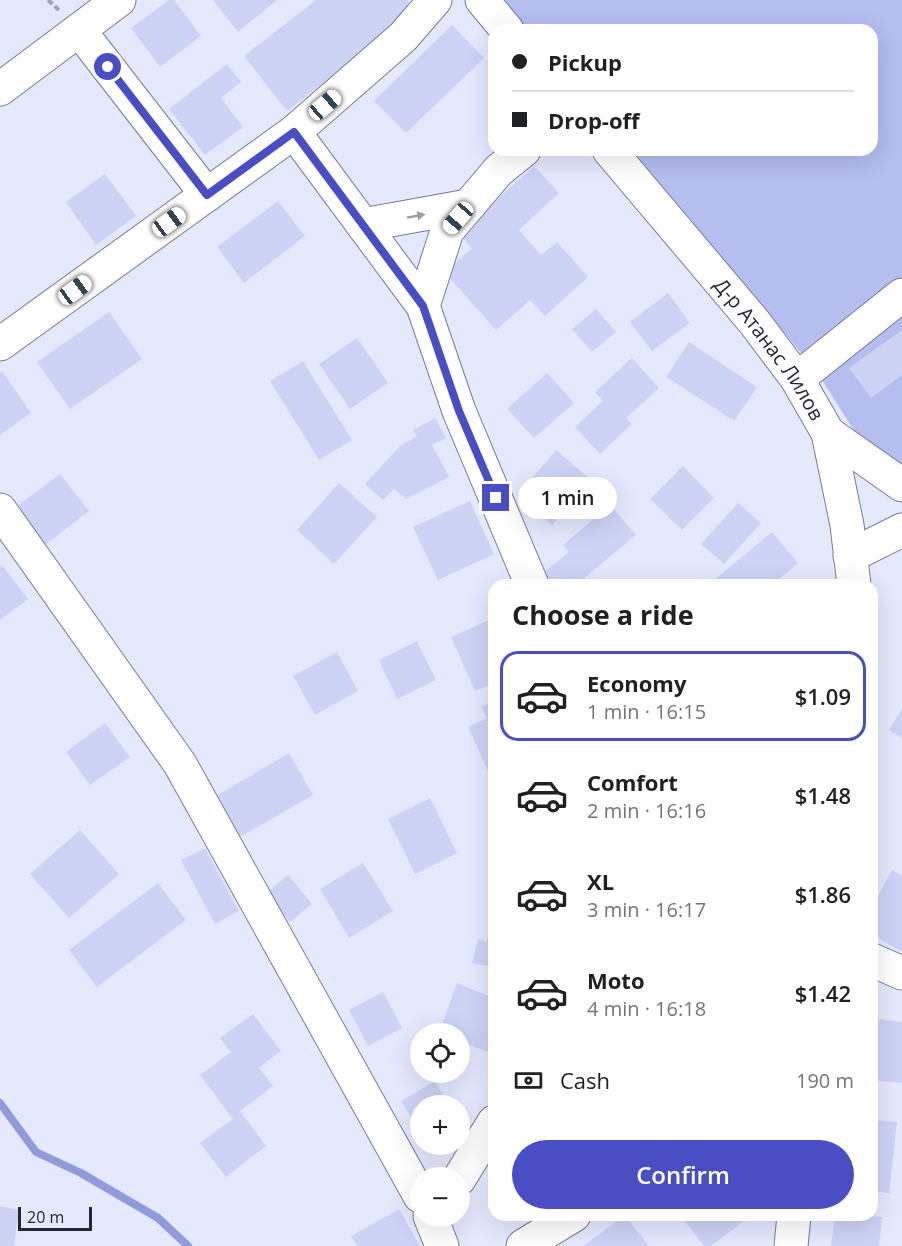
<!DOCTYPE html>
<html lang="en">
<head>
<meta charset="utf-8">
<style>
  body { margin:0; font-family:"Open Sans",sans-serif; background:#f6f6f6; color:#202124; height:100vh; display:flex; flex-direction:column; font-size:22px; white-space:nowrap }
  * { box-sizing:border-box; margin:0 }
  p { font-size:20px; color:#757577 }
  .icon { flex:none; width:33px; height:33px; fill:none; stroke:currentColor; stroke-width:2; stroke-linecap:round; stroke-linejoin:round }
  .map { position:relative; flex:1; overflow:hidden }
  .details { position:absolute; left:488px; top:579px; width:390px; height:642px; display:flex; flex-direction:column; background:#fff; border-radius:18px; box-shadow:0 6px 24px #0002 }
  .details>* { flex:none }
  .guide { position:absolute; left:488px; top:24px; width:390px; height:132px; border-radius:18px; box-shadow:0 6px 24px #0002; display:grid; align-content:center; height:132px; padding:0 24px; background:#fff }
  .buttons { position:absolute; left:410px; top:1023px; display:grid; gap:12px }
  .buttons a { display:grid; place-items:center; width:60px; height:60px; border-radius:50%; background:#fff; box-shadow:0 6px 24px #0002; font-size:30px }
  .scale { position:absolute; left:18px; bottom:15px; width:74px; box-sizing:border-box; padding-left:6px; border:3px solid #242633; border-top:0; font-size:16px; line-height:21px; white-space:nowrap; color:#242633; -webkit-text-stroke:4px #e5e9fe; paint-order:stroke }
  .end { position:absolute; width:27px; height:27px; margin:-14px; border:8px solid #4a4ec4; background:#fff; box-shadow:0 0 0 3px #fff }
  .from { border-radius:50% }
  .bubble { position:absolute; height:42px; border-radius:21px; background:#fff; box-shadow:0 6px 24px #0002; font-size:20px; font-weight:600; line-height:42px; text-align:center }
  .car { position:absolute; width:18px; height:36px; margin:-18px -9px; border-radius:8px; box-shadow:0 0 4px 2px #0007; background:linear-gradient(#fff 24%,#345 0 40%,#fff 0 76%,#345 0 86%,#fff 0) }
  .guide b { display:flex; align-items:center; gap:21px; height:57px; font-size:22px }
  .guide b+b { border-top:2px solid #e0e0e0 }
  .guide i { width:15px; height:15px; background:#202124 }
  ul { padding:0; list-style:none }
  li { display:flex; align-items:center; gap:18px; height:90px; margin:0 12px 9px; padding:0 12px; border:3px solid transparent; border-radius:18px }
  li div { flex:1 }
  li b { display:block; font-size:22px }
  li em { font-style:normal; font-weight:600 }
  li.active { border-color:#4a4ec4 }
  li>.icon { width:54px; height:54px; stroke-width:1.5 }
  h2 { padding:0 24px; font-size:27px; line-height:72px }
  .pay { display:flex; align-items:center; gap:15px; height:66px; padding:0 24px; font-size:22px }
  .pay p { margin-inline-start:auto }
  .primary-button { display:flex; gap:12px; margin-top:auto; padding:12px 24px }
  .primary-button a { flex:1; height:69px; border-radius:36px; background:#4a4ec4; color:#fff; font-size:24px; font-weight:600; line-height:69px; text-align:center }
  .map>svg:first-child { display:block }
</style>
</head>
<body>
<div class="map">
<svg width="902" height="1246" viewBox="0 0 902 1246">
  <rect width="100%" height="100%" fill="#e5e9fe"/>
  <path fill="#b4beef" d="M500 0H902V476L875 454 853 429 815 369 628 150H872V30H526Z"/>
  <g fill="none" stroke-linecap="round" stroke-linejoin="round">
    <path stroke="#8f9bdb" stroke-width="8" d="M0 1103 36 1152 81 1173 158 1218 188 1246"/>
  </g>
  <path fill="#ccd3f5" d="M169 0H174L201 36 160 67 131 28Z
    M213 0H277L238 32Z
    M316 0H407L415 11 287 111 244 56Z
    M452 25 484 58 406 133 374 101Z
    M227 64 241 82 221 98 243 127 205 155 169 109Z
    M534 166 559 193 519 230 541 255 557 242 588 277 545 316 530 300 496 330 445 273 472 248 459 234Z
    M105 174 136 216 96 245 66 202Z
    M278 201 305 236 244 283 217 247Z
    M668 293 690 323 652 351 630 322Z
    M596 309 616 332 592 352 572 329Z
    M109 312 142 359 70 409 37 362Z
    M902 330V375L871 398 849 368Z
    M357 338 388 383 350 409 319 364Z
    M689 342 757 387 734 421 666 377Z
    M632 358 659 388 626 418 632 424 600 454 575 427 603 401 595 392Z
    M303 361 352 440 319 460 270 381Z
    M2 371 31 413 0 435V373Z
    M547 373 574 403 534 438 507 409Z
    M435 418 446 438 432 445 449 477 406 499 394 489 383 500 365 484 401 445 417 436 413 430Z
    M556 450 590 479 552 525 517 496Z
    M683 466 714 498 682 530 650 499Z
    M60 474 89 511 41 548 12 510Z
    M339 483 377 517 334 564 297 530Z
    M470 501 494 554 438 580 413 527Z
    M738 503 761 523 724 564 701 544Z
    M610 505 636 535 576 585H552L543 573 569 552 563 545Z
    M772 532 798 563 772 585H708Z
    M2 565 28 599 0 620V566Z
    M487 621 494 636V683L475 691 451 637Z
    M417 641 436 680 397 699 379 660Z
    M337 652 358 691 315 715 293 676Z
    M494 701V771L489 773 468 727 487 718 481 707Z
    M902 709V738L889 730Z
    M105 723 130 757 90 785 66 752Z
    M289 753 313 795 240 837 216 796Z
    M430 798 457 853 415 874 388 819Z
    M80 830 119 874 69 918 30 874Z
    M205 848 239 911 215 924 181 860Z
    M363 863 393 911 349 938 320 889Z
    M892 870 902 876V952L872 934V907Z
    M288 875 312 904 290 922 266 893Z
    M158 883 186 920 97 987 69 950Z
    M494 920V967L472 963 478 939 486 942Z
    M457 983 494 998V1038L488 1052 459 1041V1034L439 1033Z
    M383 992 402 1028 368 1046 349 1010Z
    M253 1014 281 1051 259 1068 273 1086 240 1111 266 1146 226 1177 200 1143 233 1119 200 1075 231 1052 220 1038Z
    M878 1019 902 1022V1083L872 1080Z
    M435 1081 449 1106H420V1132L401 1101Z
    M872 1120 897 1122 889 1193 872 1191Z
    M0 1206 19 1210 14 1246H0Z
    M399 1209 420 1246H357L351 1236Z
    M625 1215 649 1246H583Z
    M680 1215H748L749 1217 711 1246H704Z
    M835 1215 882 1217 879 1246H831Z"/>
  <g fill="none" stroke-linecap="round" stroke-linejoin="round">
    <defs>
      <g id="minor">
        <path d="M482 0 507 30"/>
        <path d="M79 30 207 195"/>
        <path d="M0 89 119 0"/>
        <path d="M294 132 423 306 459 411 532 585"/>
        <path id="s1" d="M609 150 755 323 797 379 828 433 847 525 854 585"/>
        <path d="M363 225 468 206"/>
        <path d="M423 306 447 231 499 170 524 150"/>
        <path d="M0 344 294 132 403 37 435 0"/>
        <path d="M797 379 902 295"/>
        <path d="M828 433 902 485"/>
        <path d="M0 510 180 764 420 1196"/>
        <path d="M850 556 902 530"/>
        <path d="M872 960 902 973"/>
        <path d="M459 1179 494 1122"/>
        <path d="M430 1216 442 1246"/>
        <path d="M523 1246 574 1215"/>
        <path d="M791 1246 794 1215"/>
      </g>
    </defs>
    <use href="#minor" stroke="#757b9a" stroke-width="35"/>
    <path stroke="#9ea2b4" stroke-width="4" stroke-dasharray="6 3" stroke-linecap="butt" d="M48 0 59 10"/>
    <use href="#minor" stroke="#fff" stroke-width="33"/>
  </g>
  <defs><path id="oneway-solid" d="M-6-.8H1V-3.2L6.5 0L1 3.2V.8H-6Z" transform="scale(1.5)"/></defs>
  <use fill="#9c9da3" href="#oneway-solid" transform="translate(416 216) rotate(-10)"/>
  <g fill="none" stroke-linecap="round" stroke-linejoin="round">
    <path stroke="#4a4ec4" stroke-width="8" d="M108 67 207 195 294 132 423 306 459 411 496 498"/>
  </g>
  <g text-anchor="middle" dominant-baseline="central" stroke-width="4.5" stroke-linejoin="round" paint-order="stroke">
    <g font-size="20" fill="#242633" stroke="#e5e9fe">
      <text stroke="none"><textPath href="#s1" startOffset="256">Д-р Атанас Лилов</textPath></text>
    </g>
  </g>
</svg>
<div class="buttons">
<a><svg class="icon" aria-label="locate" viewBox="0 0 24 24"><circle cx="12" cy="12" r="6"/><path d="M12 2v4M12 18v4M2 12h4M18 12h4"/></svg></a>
<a>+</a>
<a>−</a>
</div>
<div class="scale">20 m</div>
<i class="end from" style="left:108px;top:67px"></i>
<i class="end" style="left:496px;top:498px"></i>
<div class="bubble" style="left:518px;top:477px;width:99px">1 min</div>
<i class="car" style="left:325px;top:105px;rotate:49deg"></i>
<i class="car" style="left:458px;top:218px;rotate:221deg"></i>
<i class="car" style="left:169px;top:222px;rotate:54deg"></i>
<i class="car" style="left:75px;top:290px;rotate:54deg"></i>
<div class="guide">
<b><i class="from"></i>Pickup</b>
<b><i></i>Drop-off</b>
</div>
<section class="details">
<h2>Choose a ride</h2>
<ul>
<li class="active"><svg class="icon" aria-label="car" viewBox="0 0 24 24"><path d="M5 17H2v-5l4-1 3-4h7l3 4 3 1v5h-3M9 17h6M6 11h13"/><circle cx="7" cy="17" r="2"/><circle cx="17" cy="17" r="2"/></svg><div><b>Economy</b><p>1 min · 16:15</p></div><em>$1.09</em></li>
<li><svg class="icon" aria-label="car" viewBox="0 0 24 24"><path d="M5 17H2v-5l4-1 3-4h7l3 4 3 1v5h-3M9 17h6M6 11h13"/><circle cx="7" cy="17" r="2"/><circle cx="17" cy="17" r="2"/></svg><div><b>Comfort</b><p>2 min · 16:16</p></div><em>$1.48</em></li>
<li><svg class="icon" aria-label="car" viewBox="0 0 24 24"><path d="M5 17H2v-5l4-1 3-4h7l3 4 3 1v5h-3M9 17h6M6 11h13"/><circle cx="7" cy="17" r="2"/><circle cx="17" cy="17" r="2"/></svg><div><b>XL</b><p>3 min · 16:17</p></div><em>$1.86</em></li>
<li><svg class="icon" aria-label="car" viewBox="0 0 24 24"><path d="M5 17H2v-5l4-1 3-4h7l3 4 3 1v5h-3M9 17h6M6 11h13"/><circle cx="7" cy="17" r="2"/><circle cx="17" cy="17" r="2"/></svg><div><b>Moto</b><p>4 min · 16:18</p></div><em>$1.42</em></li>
</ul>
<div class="pay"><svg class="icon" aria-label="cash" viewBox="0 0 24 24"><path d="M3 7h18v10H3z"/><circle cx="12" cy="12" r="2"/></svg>Cash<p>190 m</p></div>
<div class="primary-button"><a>Confirm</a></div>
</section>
</div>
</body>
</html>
